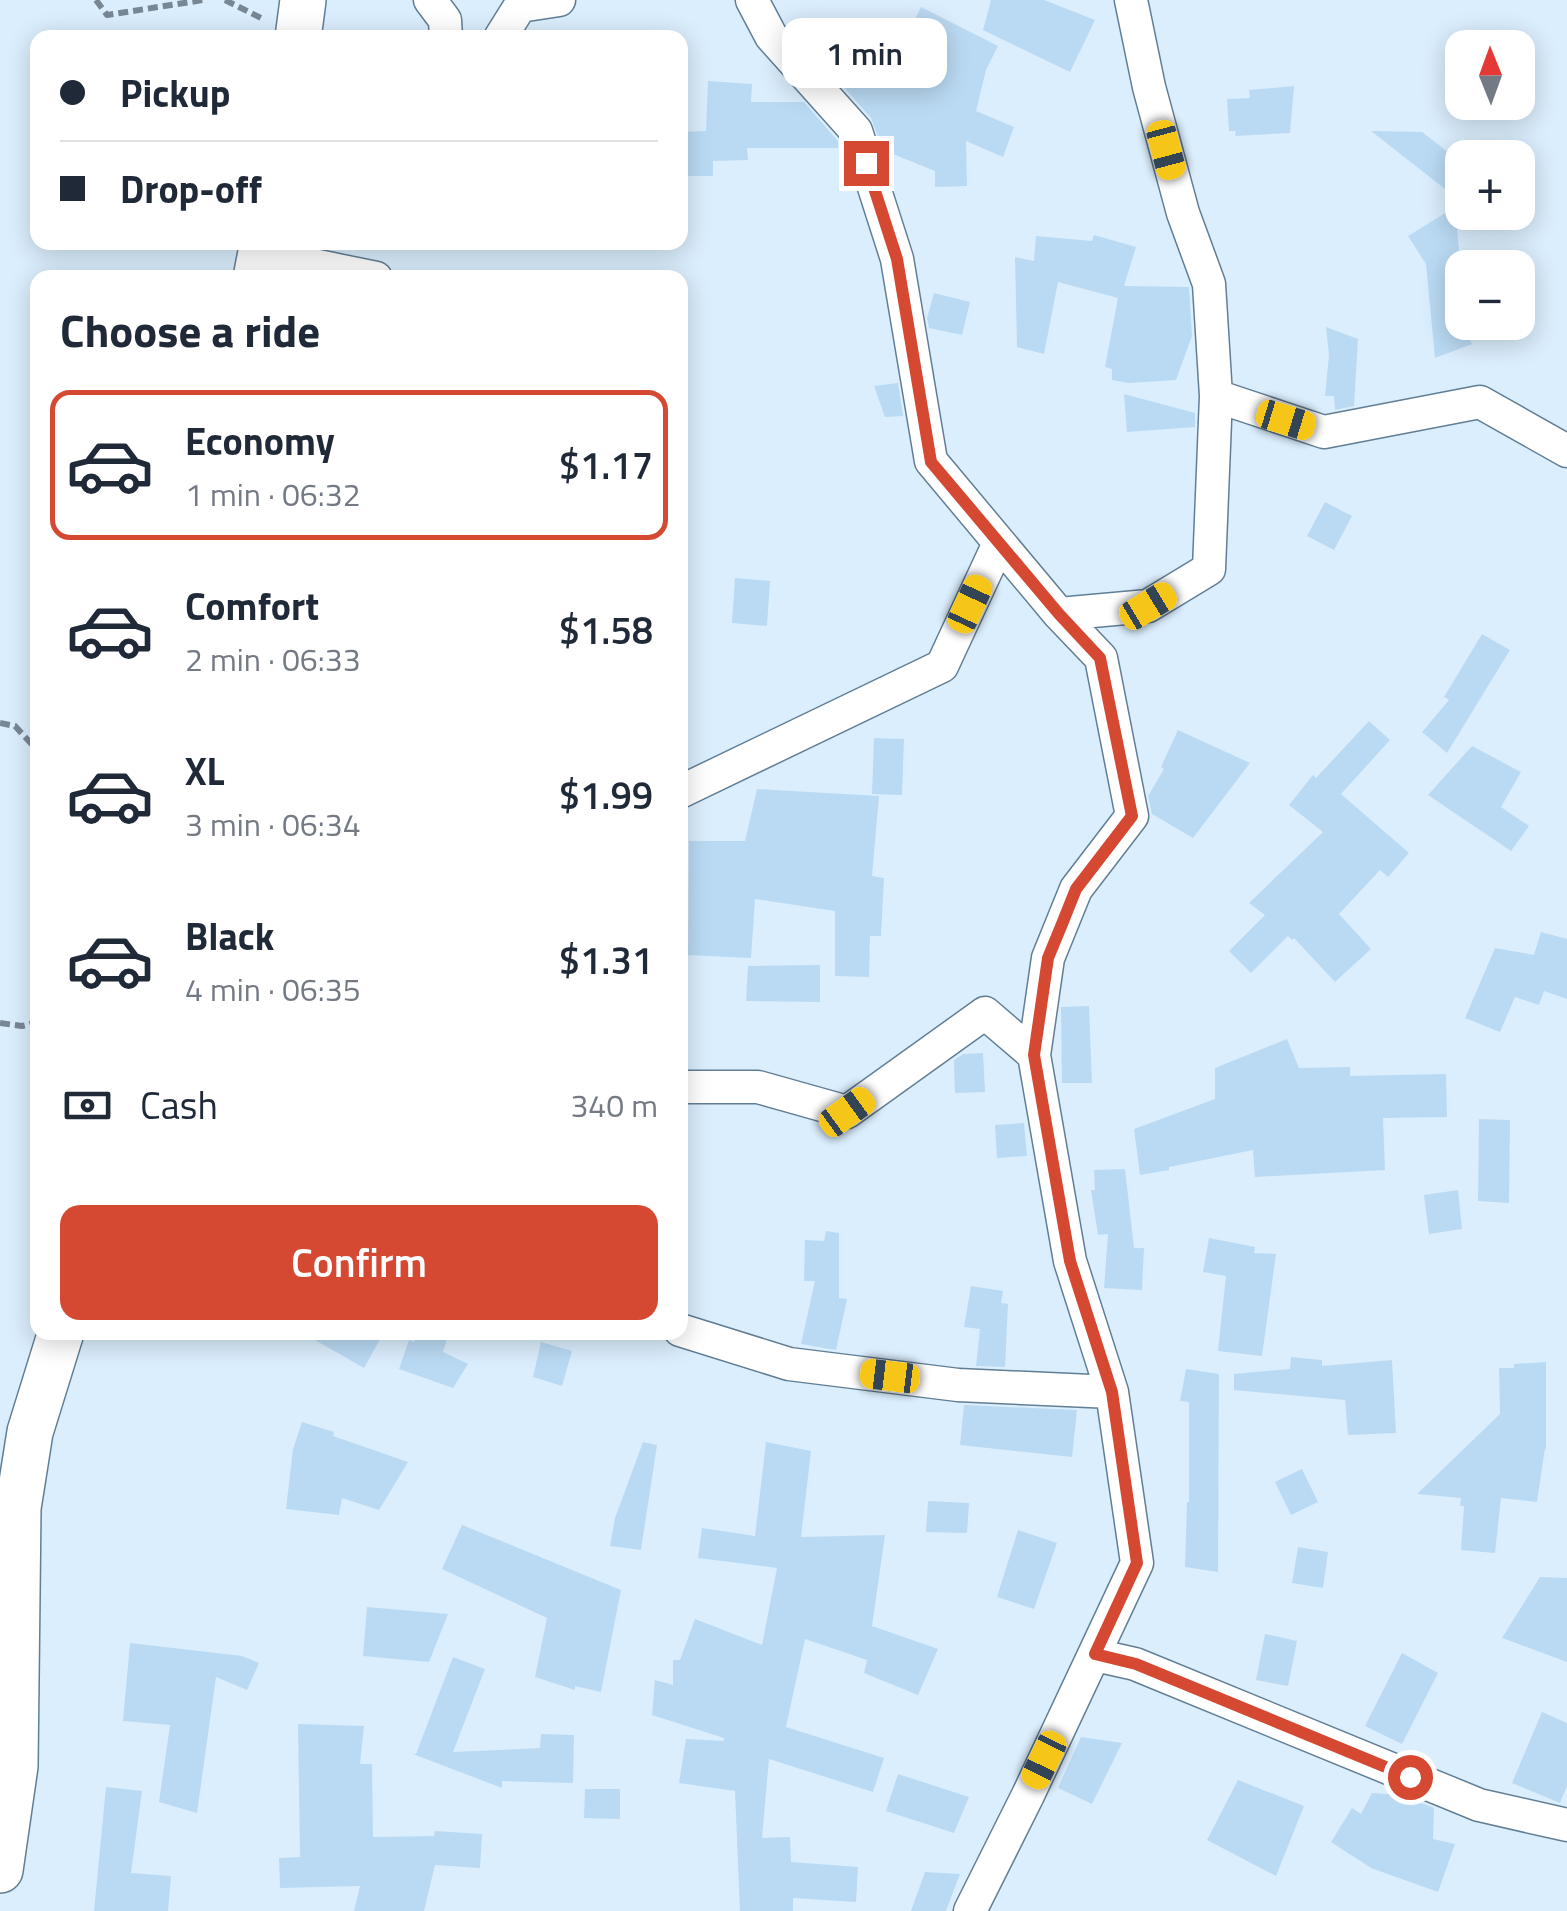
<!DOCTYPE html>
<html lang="en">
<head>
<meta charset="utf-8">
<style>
  body { margin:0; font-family:"Titillium Web",sans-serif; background:#f6f6f7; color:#1f2937; height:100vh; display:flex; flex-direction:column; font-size:38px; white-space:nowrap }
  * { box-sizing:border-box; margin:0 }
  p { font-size:32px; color:#747a83 }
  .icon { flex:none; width:55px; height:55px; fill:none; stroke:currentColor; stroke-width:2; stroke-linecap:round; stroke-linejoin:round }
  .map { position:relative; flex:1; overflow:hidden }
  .panel { position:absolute; left:30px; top:270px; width:658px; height:1070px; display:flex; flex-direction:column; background:#fff; border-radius:20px; box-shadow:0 5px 25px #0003 }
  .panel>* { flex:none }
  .guide { position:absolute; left:30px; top:30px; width:658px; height:220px; border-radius:20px; box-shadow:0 5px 25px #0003; display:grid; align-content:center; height:220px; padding:0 30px; background:#fff }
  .needle { width:65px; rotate:359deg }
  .buttons { position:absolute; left:1445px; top:30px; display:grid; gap:20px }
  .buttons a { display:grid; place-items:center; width:90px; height:90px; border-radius:20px; background:#fff; box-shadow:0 5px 25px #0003; font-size:50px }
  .end { position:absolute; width:45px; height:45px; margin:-22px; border:12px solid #d54933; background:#fff; box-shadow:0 0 0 5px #fff }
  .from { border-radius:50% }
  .bubble { position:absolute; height:70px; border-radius:20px; background:#fff; box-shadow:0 5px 25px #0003; font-size:32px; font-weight:600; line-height:70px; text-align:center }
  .car { position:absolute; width:30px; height:60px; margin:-30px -15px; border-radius:12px; box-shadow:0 0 8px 2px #0007; background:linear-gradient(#f5c518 24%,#345 0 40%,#f5c518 0 76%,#345 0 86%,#f5c518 0) }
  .guide b { display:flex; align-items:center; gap:35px; height:95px; font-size:38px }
  .guide b+b { border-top:2px solid #e0e1e3 }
  .guide i { width:25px; height:25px; background:#1f2937 }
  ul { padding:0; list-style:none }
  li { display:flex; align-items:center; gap:30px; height:150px; margin:0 20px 15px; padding:0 10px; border:5px solid transparent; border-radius:20px }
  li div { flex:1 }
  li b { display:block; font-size:38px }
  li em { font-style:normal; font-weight:600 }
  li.selected { border-color:#d54933 }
  li>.icon { width:90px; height:90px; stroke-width:1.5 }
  h2 { padding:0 30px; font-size:45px; line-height:120px }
  .pay { display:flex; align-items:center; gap:25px; height:110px; padding:0 30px; font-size:38px }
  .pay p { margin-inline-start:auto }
  .primary-button { display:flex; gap:20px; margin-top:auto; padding:20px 30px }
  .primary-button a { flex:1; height:115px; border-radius:20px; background:#d54933; color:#fff; font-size:40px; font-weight:600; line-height:115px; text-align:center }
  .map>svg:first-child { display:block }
</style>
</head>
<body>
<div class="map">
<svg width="1567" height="1911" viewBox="0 0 1567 1911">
  <rect width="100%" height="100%" fill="#dbeefd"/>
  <path fill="#badaf3" d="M991 0H1044L1095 20 1070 72 983 30Z
    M921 7 998 46 986 70 976 111 1014 127 1003 157 966 141 967 186 935 187V171L883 150 871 118 841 84 843 76 884 88 891 69Z
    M708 81 752 84 751 102H804L838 141V148H747L748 160 713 161V176H681L680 132 706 131Z
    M1294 86 1290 133 1235 136 1236 131H1229L1227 99 1250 98 1249 90Z
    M1371 131 1422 132 1449 153 1454 196Z
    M1455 207 1462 283V322L1472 344 1435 358 1426 264 1408 236Z
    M1094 235 1136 247 1124 286 1189 287 1192 336 1176 380 1129 383 1112 380V369L1105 367 1118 298 1058 282 1044 354 1017 347 1015 257 1034 261 1036 236 1092 241Z
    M934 293 970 302 962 335 929 328 927 318Z
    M1326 327 1358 339 1354 406 1335 410 1334 396H1325L1329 355Z
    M898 383 903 416 885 417 874 386Z
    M1124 394 1195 413V427L1127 432Z
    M1325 502 1352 516 1334 550 1307 536Z
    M735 578 770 581 767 626 732 623Z
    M1482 634 1510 650 1447 753 1422 732 1449 700 1444 697Z
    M1369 721 1390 740 1341 794 1409 853 1388 877 1380 870 1339 914 1371 949 1335 982 1294 938 1292 940 1288 936 1251 973 1229 951 1265 915 1249 903 1323 832 1289 805 1313 775 1316 778Z
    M1178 730 1250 763 1193 838 1152 814 1148 796 1164 769 1161 767Z
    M874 738 904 739 902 795 872 794Z
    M1472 746 1521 772 1501 807 1529 826 1511 851 1428 795Z
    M757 789 879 796 872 876 884 878 881 936H870L869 977 835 976V911L755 899 751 958 688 955 689 841H745Z
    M1541 932 1567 939V999L1544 991 1539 1005 1515 997 1500 1032 1465 1018 1495 948 1534 955Z
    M820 965V1002L746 1001 748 966Z
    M1089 1006 1092 1083H1062L1061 1007Z
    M1287 1039 1299 1068 1350 1067V1076L1446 1074 1447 1117 1383 1118 1385 1170 1255 1177 1253 1150 1169 1167V1170L1140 1175 1134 1129 1215 1099V1068Z
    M983 1053 985 1092 955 1093 954 1060 963 1054Z
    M1479 1119 1510 1120 1509 1203 1478 1201Z
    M1024 1123 1027 1156 997 1158 995 1125Z
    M1125 1169 1134 1248H1144L1142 1290 1104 1288 1108 1234 1098 1235 1091 1190H1095L1094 1170Z
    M1458 1190 1462 1229 1429 1234 1424 1195Z
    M826 1231 839 1233V1298L847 1299 836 1350 801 1344 815 1281H804L805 1240 824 1241Z
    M1209 1238 1255 1247 1254 1253 1276 1254 1262 1356 1218 1351 1226 1276 1203 1272Z
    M971 1286 1003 1291 1001 1303 1008 1304 1005 1367 976 1366 980 1329 964 1327Z
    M301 1332H384L364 1368Z
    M416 1332H449L443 1352 468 1364 453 1388 399 1369 409 1340 414 1342Z
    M541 1342 572 1351 562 1386 533 1377Z
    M1291 1357 1322 1360V1366L1392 1360 1396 1433 1348 1435 1345 1400 1234 1390V1374L1290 1369Z
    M1546 1362V1450L1545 1448 1537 1502 1501 1498 1495 1553 1461 1550 1464 1506H1460L1461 1498 1417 1494 1501 1413 1500 1414 1499 1368H1514V1364Z
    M1186 1369 1219 1374 1218 1572 1185 1567 1187 1502H1189V1402L1180 1401Z
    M964 1405 1077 1410 1072 1457 960 1445Z
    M302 1422 334 1432 333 1436 408 1462 379 1510 342 1498 339 1515 286 1509 293 1449Z
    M643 1442 657 1445 641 1550 610 1546 615 1518Z
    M766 1442 811 1451 801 1537 885 1535 872 1626 938 1649 918 1695 864 1673 867 1660 805 1639 786 1727 884 1758 873 1792 769 1759 762 1838 790 1837 791 1862 858 1867 856 1902 793 1898V1911H740L735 1791 679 1783 686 1739 724 1741V1738L652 1715 655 1680 673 1685V1660H680L695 1619 762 1645 777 1568 698 1558 702 1528 755 1536Z
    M1302 1469 1318 1502 1291 1515 1275 1482Z
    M928 1501 969 1503 967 1533 926 1532Z
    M462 1525 621 1590 601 1692 575 1686V1690L535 1677 547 1618 442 1569Z
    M1018 1530 1057 1543 1034 1609 997 1597Z
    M1298 1547 1328 1552 1323 1588 1292 1583Z
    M1540 1577 1567 1578V1662L1502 1638Z
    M367 1607 448 1614 429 1662 363 1656Z
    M1265 1634 1297 1641 1288 1686 1256 1680Z
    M130 1643 242 1656 259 1663 247 1690 216 1677 197 1813 159 1802 170 1725 123 1721Z
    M1402 1653 1438 1673 1402 1744 1365 1726Z
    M453 1657 485 1669 453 1752 540 1748 541 1734 574 1735 573 1783 502 1781V1788L413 1754H416Z
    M1542 1712 1567 1723V1786L1560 1803 1512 1783Z
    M298 1724 364 1726 360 1764H372L373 1837 434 1836 435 1831 482 1834 480 1868 435 1865 424 1911H354L360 1886 280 1888 279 1858 300 1857Z
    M1081 1737 1122 1743 1092 1804 1058 1788Z
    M898 1774 969 1797 954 1833 886 1811Z
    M1238 1780 1304 1806 1276 1876 1207 1840Z
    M106 1787 142 1791 131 1873 171 1876 168 1911H94Z
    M585 1789H620V1819L584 1818Z
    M1372 1793 1401 1795 1434 1808 1433 1839 1455 1844 1438 1892 1371 1868 1331 1842 1352 1808 1361 1814Z
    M925 1872 960 1874 946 1911H911Z"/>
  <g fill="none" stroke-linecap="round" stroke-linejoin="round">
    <defs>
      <path id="street" d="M430 0 445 20 446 38
        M752 0 771 36 856 131 897 259 931 461 1059 614 1101 658 1132 816 1076 889 1048 958 1034 1055 1070 1261 1112 1392 1137 1563 1028 1795 970 1911
        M500 38 520 6 559 0
        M260 254 376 278
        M1216 396 1324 432 1480 402 1567 451
        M1059 614 1148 606 1209 569 1216 396 1209 284 1183 213 1149 87 1131 0
        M680 792 942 666 999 543
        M680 1087H758L847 1112 985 1013 1034 1055
        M680 1330 789 1364 958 1385 1112 1392
        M1095 1655 1135 1664 1479 1805 1567 1825"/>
      <path id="secondary" d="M298 38 303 0
        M256 278 263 242
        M0 1870 15 1766 18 1508 30 1432 61 1332"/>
    </defs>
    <use href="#street" stroke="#617e95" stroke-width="35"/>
    <use href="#secondary" stroke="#617e95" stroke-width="48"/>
    <path stroke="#788794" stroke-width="6" stroke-dasharray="10 5" stroke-linecap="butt" d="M96 0 107 15 203 0
      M225 0 261 18
      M0 723 15 726 38 751
      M0 1023 22 1026 38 1022"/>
    <use href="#street" stroke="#fff" stroke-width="32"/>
    <use href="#secondary" stroke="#fff" stroke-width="45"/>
  </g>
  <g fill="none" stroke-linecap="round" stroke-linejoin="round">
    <path stroke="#d54933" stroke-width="12" d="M866 163 897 259 931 462 1059 614 1100 658 1132 816 1076 889 1062 924 1048 958 1034 1055 1070 1261 1112 1392 1137 1563 1095 1654 1136 1664 1410 1777"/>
  </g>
</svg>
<div class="buttons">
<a><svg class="needle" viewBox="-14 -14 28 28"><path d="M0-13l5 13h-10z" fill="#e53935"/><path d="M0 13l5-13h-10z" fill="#747a83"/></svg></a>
<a>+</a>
<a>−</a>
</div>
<i class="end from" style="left:1410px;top:1777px"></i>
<i class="end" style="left:866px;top:163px"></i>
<div class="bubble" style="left:782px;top:18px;width:165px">1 min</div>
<i class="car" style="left:1166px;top:150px;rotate:165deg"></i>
<i class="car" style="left:1286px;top:420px;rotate:107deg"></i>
<i class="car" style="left:970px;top:604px;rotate:25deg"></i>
<i class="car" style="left:1148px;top:606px;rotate:59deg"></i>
<i class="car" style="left:847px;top:1112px;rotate:54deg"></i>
<i class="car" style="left:890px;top:1376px;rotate:277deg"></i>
<i class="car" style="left:1044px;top:1760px;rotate:206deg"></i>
<div class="guide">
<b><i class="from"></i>Pickup</b>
<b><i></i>Drop-off</b>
</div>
<section class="panel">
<h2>Choose a ride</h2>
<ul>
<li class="selected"><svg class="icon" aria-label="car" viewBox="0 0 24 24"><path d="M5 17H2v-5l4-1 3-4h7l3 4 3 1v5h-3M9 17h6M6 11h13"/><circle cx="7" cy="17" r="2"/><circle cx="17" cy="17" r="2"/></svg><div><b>Economy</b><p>1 min · 06:32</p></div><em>$1.17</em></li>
<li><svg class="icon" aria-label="car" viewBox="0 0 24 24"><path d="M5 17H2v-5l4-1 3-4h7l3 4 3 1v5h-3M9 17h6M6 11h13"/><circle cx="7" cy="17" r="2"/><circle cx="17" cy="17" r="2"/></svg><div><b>Comfort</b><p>2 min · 06:33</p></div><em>$1.58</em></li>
<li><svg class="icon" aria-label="car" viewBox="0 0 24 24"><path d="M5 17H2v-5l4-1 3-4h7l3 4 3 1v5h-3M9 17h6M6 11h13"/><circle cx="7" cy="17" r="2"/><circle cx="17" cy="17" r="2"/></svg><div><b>XL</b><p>3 min · 06:34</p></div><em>$1.99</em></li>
<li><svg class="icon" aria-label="car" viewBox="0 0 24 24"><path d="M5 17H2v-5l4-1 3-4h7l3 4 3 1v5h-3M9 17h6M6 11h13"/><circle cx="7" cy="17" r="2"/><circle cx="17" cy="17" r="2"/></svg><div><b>Black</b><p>4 min · 06:35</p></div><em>$1.31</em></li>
</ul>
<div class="pay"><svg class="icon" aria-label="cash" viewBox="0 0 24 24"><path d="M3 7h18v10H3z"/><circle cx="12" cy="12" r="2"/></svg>Cash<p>340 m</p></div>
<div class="primary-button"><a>Confirm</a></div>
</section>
</div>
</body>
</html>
